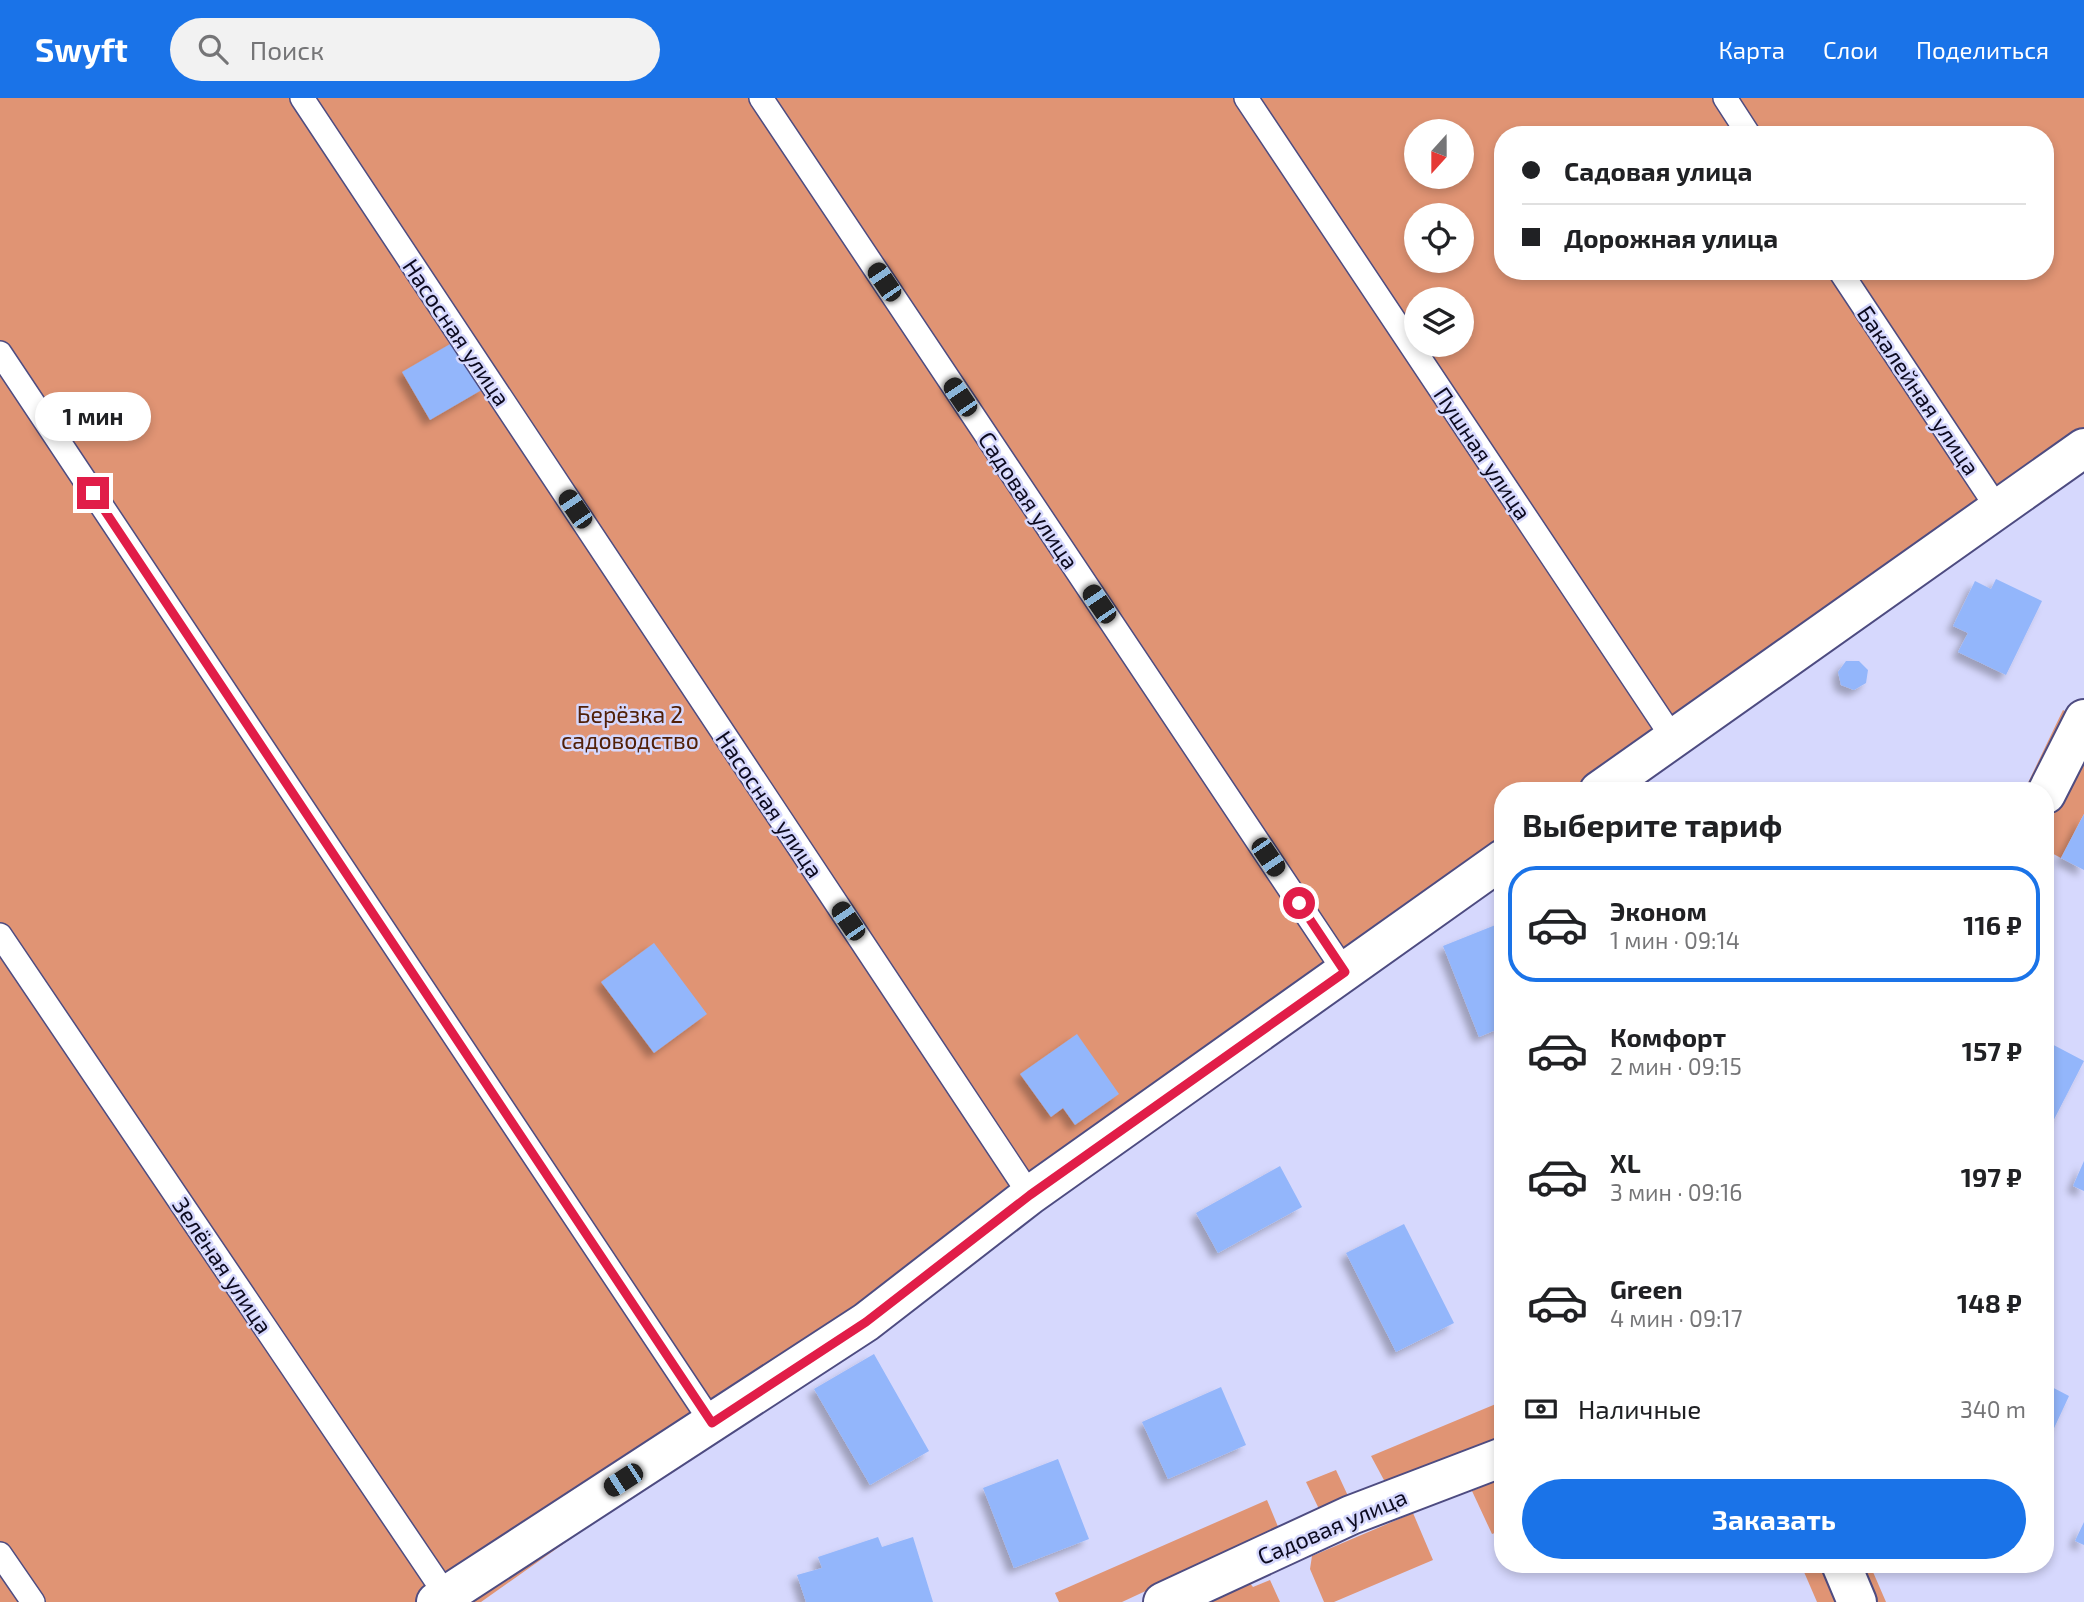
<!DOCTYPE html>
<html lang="ru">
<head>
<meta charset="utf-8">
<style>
  body { margin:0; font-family:"Exo 2",sans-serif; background:#f2f2f2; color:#202124; height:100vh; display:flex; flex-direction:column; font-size:26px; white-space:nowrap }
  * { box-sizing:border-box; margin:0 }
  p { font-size:23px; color:#757577 }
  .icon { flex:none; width:38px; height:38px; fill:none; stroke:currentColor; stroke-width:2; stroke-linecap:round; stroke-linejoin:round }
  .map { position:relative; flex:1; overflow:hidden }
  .details { position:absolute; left:1494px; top:684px; width:560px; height:791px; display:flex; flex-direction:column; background:#fff; border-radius:28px; box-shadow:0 4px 10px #0003 }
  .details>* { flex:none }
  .top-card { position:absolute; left:1494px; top:28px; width:560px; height:154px; border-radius:28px; box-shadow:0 4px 10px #0003; display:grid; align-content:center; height:154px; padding:0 28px; background:#fff }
  .needle { width:46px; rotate:201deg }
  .controls { position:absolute; left:1404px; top:21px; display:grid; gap:14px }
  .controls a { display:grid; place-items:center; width:70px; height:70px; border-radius:50%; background:#fff; box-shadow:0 4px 10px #0003; font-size:35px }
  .end { position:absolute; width:32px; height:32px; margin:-16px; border:9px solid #e11d48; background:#fff; box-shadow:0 0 0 4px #fff }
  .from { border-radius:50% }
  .bubble { position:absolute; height:49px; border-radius:24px; background:#fff; box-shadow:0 4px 10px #0003; font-size:23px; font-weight:700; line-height:49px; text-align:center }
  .car { position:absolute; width:21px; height:42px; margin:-21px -10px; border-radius:9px; box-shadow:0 0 5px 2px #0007; background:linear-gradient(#222 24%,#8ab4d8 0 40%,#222 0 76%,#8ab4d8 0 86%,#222 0) }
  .top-card b { display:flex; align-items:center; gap:24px; height:66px; font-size:26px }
  .top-card b+b { border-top:2px solid #e0e0e0 }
  .top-card i { width:18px; height:18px; background:#202124 }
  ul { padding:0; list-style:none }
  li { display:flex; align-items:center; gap:21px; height:116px; margin:0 14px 10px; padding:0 14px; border:4px solid transparent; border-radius:28px }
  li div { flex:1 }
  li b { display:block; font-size:26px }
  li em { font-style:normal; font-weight:700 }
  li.active { border-color:#1a73e8 }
  li>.icon { width:63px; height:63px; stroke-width:1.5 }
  h2 { padding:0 28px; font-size:32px; line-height:84px }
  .pay { display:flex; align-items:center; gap:18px; height:77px; padding:0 28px; font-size:26px }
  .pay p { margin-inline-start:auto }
  .action { display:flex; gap:14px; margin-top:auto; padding:14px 28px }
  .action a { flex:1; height:80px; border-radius:42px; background:#1a73e8; color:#fff; font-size:28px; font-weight:700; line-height:80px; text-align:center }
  header { display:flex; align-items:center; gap:42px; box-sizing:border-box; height:98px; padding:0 35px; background:#1a73e8; color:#fff }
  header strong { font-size:33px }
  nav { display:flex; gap:38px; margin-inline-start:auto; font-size:24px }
  .search { width:490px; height:63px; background:#f2f2f2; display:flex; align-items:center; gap:18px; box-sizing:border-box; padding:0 24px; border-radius:38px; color:#757577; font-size:26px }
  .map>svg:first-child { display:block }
</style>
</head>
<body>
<header>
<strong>Swyft</strong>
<div class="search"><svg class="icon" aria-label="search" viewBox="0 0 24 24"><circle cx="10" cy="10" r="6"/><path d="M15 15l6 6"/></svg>Поиск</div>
<nav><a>Карта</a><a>Слои</a><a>Поделиться</a></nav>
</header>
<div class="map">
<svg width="2084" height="1504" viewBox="0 0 2084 1504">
  <defs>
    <filter id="shadow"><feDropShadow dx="-6" dy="6" stdDeviation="3.5" flood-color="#0004"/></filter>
  </defs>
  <rect width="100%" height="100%" fill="#d6d8fd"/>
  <path fill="#e09474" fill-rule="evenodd" d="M0 0H2084V371L1629 693H1503V782L481 1504H0ZM1416 33H1461V79H1416ZM1503 37H2046V173H1503ZM1416 117H1461V163H1416ZM1416 201H1461V247H1416Z
    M2063 612 2071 616 2034 693H2024Z
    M2084 656V716L2061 760 2046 752V732Z
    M1503 1303V1341L1385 1384 1371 1358Z
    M1336 1372 1348 1398 1319 1411 1306 1384Z
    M1503 1380V1432L1492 1436 1472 1393Z
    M1267 1402 1279 1431 1122 1504H1059L1055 1495Z
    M1413 1415 1433 1462 1334 1504H1324L1310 1471 1312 1458Z
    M1801 1467H1825L1842 1504H1817Z
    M1857 1467H1870L1886 1504H1873Z
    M1270 1482 1280 1504H1204L1249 1484 1253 1489Z"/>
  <path fill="#93b6fb" filter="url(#shadow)" d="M457 242 485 290 430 322 402 274Z
    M1996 481 2042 503 2006 577 1958 554 1968 535 1953 528 1975 483 1991 491Z
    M1846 563H1859L1868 572 1866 585 1854 592 1841 587 1838 574Z
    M2084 716V772L2061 760Z
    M1503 824V929L1479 939 1443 848Z
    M654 845 707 916 654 955 601 884Z
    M1077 936 1119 996 1075 1027 1063 1010 1051 1019 1020 976Z
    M2046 943 2084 963 2046 1037Z
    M2084 1063V1093L2073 1088Z
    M1280 1068 1302 1109 1218 1155 1196 1115Z
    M1404 1126 1454 1225 1396 1254 1346 1155Z
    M874 1256 929 1353 870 1387 814 1291Z
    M2046 1286 2069 1298 2049 1341 2046 1340Z
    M1221 1289 1246 1347 1168 1381 1142 1324Z
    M1058 1361 1089 1441 1014 1470 983 1390Z
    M2084 1424V1447L2075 1443Z
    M878 1439 882 1449 913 1439 933 1504H806L797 1477 822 1470 818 1459Z"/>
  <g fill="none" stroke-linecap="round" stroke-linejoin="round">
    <defs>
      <path id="lane" d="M302 0 1030 1097
        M761 0 1345 874
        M1246 0 1673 640
        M1725 0 1749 37
        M1840 173 1998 411
        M0 255 712 1325
        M0 837 446 1497
        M0 1456 33 1504"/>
      <path id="street" d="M1599 693 2084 350
        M2046 696 2084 621
        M1841 1466 1857 1504
        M436 1504 866 1224 1030 1097 1503 761
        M1163 1504 1351 1417 1503 1359"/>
    </defs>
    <use href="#lane" stroke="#4e4c81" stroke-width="26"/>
    <use href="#street" stroke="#4e4c81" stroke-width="42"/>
    <use href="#lane" stroke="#fff" stroke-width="23"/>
    <use href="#street" stroke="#fff" stroke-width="38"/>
  </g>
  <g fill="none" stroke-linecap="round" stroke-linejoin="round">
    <path stroke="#e11d48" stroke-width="9" d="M93 395 712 1325 866 1224 1030 1097 1345 874 1299 805"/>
  </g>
  <g text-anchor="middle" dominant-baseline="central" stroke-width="5" stroke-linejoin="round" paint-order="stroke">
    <g font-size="23" fill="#0c0a1f" stroke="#d6d8fd">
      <text transform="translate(457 234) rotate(56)">Насосная улица</text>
      <text transform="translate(1919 292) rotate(56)">Бакалейная улица</text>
      <text transform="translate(1483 355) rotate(56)">Пушная улица</text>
      <text transform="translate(1029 402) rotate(56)">Садовая улица</text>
      <text transform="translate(770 706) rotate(56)">Насосная улица</text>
      <text transform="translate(223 1167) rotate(56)">Зелёная улица</text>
      <text transform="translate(1332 1428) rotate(-23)">Садовая улица</text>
    </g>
    <g font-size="23" fill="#512008" stroke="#d6d8fd">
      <text x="630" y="616">Берёзка 2<tspan x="630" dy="26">садоводство</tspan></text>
    </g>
  </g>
</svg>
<div class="controls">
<a><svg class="needle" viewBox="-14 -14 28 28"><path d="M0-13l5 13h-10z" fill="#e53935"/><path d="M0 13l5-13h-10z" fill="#757577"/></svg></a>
<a><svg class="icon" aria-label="locate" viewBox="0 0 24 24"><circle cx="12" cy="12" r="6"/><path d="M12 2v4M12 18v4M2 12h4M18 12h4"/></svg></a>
<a><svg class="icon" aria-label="layers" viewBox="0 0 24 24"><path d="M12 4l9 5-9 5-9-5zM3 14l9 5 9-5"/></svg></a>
</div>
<i class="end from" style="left:1299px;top:805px"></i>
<i class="end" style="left:93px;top:395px"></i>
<div class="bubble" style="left:35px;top:294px;width:116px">1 мин</div>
<i class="car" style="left:884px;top:184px;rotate:326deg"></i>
<i class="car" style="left:960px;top:299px;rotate:326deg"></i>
<i class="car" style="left:575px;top:411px;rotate:326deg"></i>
<i class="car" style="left:1099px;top:506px;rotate:326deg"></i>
<i class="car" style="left:1268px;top:759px;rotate:146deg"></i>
<i class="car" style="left:848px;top:823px;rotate:326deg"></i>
<i class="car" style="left:623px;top:1382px;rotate:237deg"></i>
<div class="top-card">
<b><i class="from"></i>Садовая улица</b>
<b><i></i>Дорожная улица</b>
</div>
<section class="details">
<h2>Выберите тариф</h2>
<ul>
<li class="active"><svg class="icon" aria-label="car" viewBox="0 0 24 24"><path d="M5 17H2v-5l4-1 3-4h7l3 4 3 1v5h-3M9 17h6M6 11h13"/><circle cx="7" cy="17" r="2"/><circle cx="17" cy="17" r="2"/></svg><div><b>Эконом</b><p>1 мин · 09:14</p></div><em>116 ₽</em></li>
<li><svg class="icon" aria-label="car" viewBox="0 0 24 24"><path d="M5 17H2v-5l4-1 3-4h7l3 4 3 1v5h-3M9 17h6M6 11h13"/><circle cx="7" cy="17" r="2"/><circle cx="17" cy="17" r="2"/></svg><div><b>Комфорт</b><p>2 мин · 09:15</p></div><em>157 ₽</em></li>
<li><svg class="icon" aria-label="car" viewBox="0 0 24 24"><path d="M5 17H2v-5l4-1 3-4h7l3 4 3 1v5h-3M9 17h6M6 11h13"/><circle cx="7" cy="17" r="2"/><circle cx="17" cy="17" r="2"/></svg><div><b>XL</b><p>3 мин · 09:16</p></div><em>197 ₽</em></li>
<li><svg class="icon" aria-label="car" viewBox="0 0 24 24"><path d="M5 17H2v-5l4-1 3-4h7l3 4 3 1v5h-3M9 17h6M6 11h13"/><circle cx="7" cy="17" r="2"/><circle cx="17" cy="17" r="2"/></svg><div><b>Green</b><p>4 мин · 09:17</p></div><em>148 ₽</em></li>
</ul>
<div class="pay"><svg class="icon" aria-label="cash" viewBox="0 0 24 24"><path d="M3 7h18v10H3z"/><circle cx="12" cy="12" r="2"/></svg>Наличные<p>340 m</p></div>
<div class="action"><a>Заказать</a></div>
</section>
</div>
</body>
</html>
